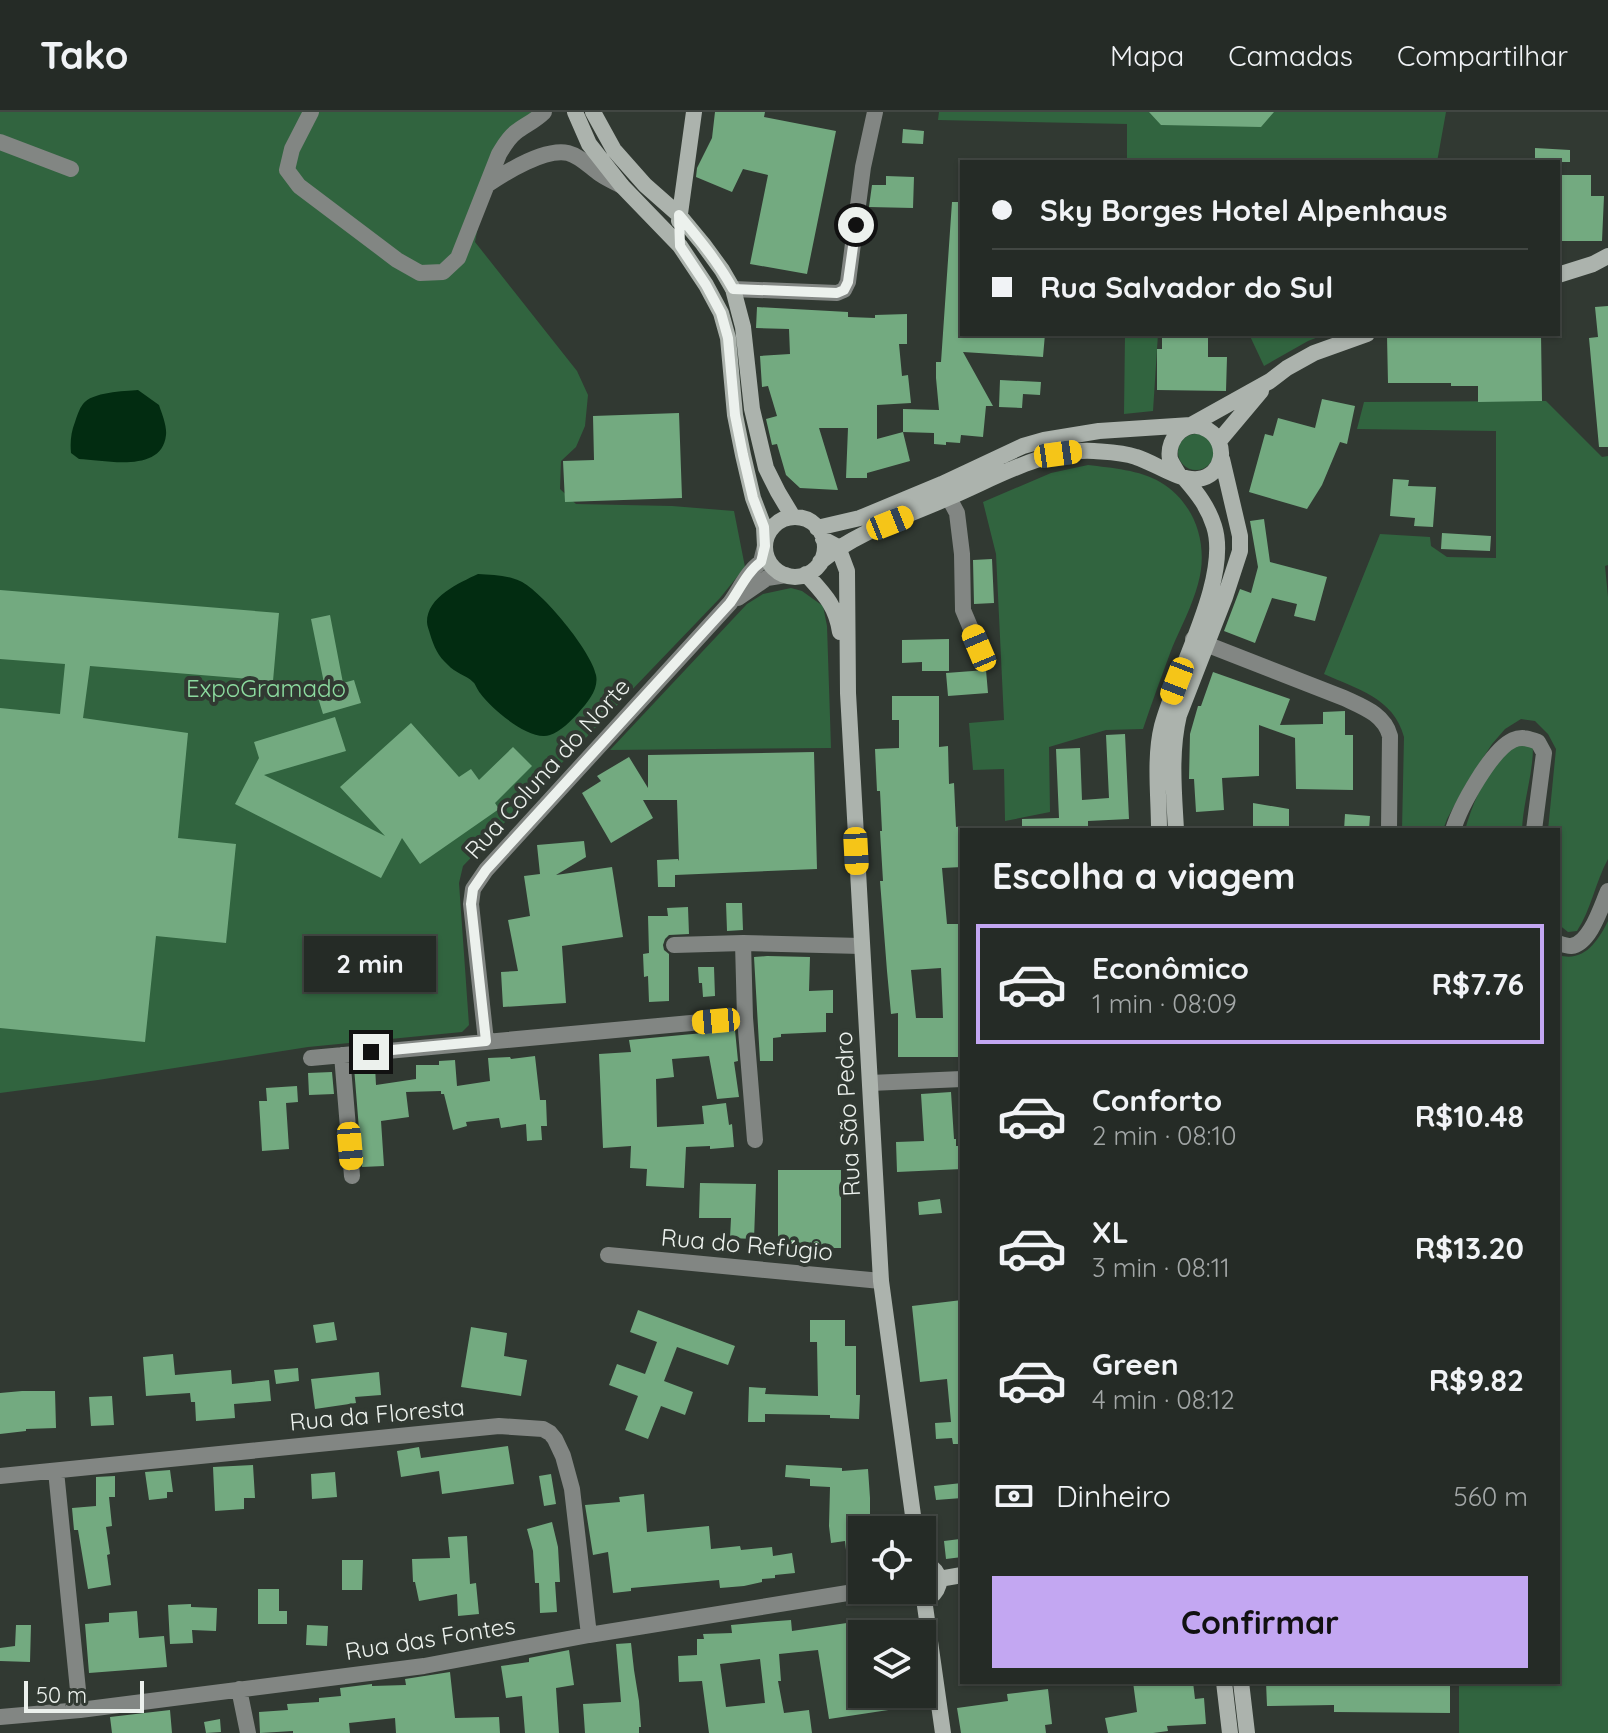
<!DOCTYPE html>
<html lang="pt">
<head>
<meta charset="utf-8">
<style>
  body { margin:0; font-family:Quicksand,sans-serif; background:#2d332e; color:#f1f3f6; height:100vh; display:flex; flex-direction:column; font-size:30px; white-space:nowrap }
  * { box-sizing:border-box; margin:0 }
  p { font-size:26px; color:#a3a7a7 }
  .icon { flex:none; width:44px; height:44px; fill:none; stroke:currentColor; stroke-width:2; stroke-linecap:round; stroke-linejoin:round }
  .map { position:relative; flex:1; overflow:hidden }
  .panel { position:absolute; left:960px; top:716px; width:600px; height:856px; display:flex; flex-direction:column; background:#252b26; border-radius:0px; box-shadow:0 2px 6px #0004,0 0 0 2px #424743 }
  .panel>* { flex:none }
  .top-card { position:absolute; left:960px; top:48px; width:600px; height:176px; border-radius:0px; box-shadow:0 2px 6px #0004,0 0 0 2px #424743; display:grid; align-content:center; height:176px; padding:0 32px; background:#252b26 }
  .controls { position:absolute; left:848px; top:1404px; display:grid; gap:16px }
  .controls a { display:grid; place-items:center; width:88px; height:88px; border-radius:0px; background:#252b26; box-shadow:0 2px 6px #0004,0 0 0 2px #424743; font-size:40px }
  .scale { position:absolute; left:24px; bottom:20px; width:120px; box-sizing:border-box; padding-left:8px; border:4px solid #ecf1ed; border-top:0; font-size:22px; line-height:28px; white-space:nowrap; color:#ecf1ed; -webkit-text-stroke:6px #313932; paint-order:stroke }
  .end { position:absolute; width:36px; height:36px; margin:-18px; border:10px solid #ecf1ed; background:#111; box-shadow:0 0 0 4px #111 }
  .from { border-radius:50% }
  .bubble { position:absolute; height:56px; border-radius:0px; background:#252b26; box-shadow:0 2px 6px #0004,0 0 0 2px #424743; font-size:26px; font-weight:800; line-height:56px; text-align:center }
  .car { position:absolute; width:24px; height:48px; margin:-24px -12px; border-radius:10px; box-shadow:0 0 6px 2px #0007; background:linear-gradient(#f5c518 24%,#345 0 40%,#f5c518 0 76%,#345 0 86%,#f5c518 0) }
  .top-card b { display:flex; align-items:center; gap:28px; height:76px; font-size:30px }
  .top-card b+b { border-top:2px solid #424743 }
  .top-card i { width:20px; height:20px; background:#f1f3f6 }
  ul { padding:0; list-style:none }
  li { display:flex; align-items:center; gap:24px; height:120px; margin:0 16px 12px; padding:0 16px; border:4px solid transparent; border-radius:0px }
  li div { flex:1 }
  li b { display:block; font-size:30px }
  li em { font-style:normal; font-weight:800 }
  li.current { border-color:#c3a7f2 }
  li>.icon { width:72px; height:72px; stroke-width:1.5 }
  h2 { padding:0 32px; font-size:36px; line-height:96px }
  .pay { display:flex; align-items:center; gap:20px; height:88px; padding:0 32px; font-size:30px }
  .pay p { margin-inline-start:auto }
  .cta { display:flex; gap:16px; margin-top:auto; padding:16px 32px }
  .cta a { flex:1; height:92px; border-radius:0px; background:#c3a7f2; color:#111; font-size:32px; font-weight:800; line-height:92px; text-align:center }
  header { display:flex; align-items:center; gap:48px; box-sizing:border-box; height:112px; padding:0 40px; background:#252b26; border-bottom:2px solid #424743 }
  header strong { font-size:38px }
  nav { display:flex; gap:44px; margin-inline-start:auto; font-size:28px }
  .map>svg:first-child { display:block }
</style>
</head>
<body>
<header>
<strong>Tako</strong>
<nav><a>Mapa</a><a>Camadas</a><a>Compartilhar</a></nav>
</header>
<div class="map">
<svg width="1608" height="1621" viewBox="0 0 1608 1621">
  <rect width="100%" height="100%" fill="#313932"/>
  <path fill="#31643f" d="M0 0H544L514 21 486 74 475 130 577 259 588 283 585 314 576 335 561 349 560 377 576 392 672 394 734 399 745 455 720 486 463 754 459 771 469 913 462 920 308 935 98 968 0 981Z
    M939 0H1446L1437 50H1127V12L938 8Z
    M1125 222H1158L1153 299 1124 302Z
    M1249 222H1326L1308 229 1264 254Z
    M1546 289 1602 345 1608 344V453L1605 454 1608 485V747C1595 771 1591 798 1577 819L1568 820 1558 812V718H1548L1556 637 1548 622 1535 609 1521 607 1505 617 1492 632 1466 672 1447 707 1443 718H1402L1404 625C1394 586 1357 577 1324 562L1380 422 1430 425 1431 434 1447 445 1496 446V319L1357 317 1364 290Z
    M1178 340a18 18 0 1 1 36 0a18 18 0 1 1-36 0Z
    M1088 353C1112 356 1140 358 1160 370 1196 391 1209 434 1198 472 1192 494 1181 515 1172 536 1162 563 1152 590 1143 617L1106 618 1049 635 1050 700 1005 709 1004 657 973 658 969 611 1004 608 996 442 983 390 1051 361Z
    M791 476 802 479 823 494 827 514 831 636 610 638 747 492 763 482Z
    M1519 632 1533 635C1533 663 1523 690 1522 718H1465C1474 686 1490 650 1519 632Z
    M1608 809V1621H1459V1570H1558V843C1584 851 1598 829 1608 809Z"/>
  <path fill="#022c11" d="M138 278 159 293C162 302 167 314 166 323 162 362 105 348 79 347L71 341C70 330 71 320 75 310 77 304 79 297 83 292 92 280 124 279 138 278Z
    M478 462C492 463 507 463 520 469 542 479 592 540 596 563 599 577 588 590 579 600 572 608 560 620 550 623 529 630 491 596 480 581 478 579 475 571 473 570 466 563 455 561 448 553 438 544 434 535 430 522 429 518 427 514 427 510 427 485 459 471 478 462Z"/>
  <path fill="#73aa80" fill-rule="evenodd" d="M715 0H765L764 5 836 19 807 162 750 152 768 63 743 57 732 80 696 65 697 56 712 26Z
    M1149 0H1274L1261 15 1161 13Z
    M903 17 924 19 923 32 902 31Z
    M1535 36 1570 38V50H1535Z
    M1558 63H1591V84H1604L1602 129H1558Z
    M886 64 914 65 913 96 869 95 872 73H886Z
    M952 90H962V222H1045L1043 245 963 240 993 294H986L983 325 961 323 960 331 946 330V333L934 332V321L903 320V297L939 298 936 266V250H941Z
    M1608 194V335H1599L1589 226 1598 225 1595 195Z
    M757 195 848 200V205L875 206V203L907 202V232H899L902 264 908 263 911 291 877 293V327L903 320 910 349 867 361V366H846L848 316H819L838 378 800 376 786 363 777 332 772 333 766 307 777 304 768 274 762 275 760 244 790 242 789 217 756 216Z
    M1162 222 1208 223V245H1227L1226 279 1157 278V237H1162Z
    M1541 222 1542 289 1478 290V274H1451V271H1388L1387 224Z
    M1000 268 1041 270 1040 283 1023 282 1022 296 999 295Z
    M1322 287 1355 294 1347 332 1340 330 1322 373 1307 397 1249 380 1265 322 1273 324 1278 306 1315 316Z
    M679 301 682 386 565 390 563 349 594 348 593 304Z
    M1393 367 1409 368 1408 374 1436 375 1433 415 1414 414 1415 406 1390 404Z
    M1264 407 1270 450 1327 465 1315 509 1294 504 1297 492 1272 486 1255 531 1224 519 1240 477 1251 481 1258 455 1250 409Z
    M1442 421 1491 424 1490 439 1441 437Z
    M992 447 994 491 974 492 973 448Z
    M0 478 279 501 273 569 90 554 83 606 188 621 178 726 236 732 226 831 156 824 145 930 0 916V596L60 602 65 552 0 547Z
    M330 503 343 571 354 568 361 591 323 602 316 579 325 576 311 507Z
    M949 527V559H922V550L902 551V528Z
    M986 558 988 581 948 584 946 561Z
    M1213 560 1290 587 1280 613 1323 612V600L1345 599V623H1353V678L1296 677 1295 626 1259 613V664L1222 666 1224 698 1196 700 1194 667H1189L1190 622 1198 594H1201Z
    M892 584H939V635L948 634 949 672 954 671 956 715 962 714V755L942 756 947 812H960L962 945H898V901L891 902 887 859 880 769H883L880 719H882L880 679H877L875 637 899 636V608H892ZM941 856 943 906H916L911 858Z
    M335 605 346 639 264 663 385 724 340 675 411 611 459 665 471 657 479 668 513 635 532 654 495 691 499 697 420 752 402 726 381 766 235 692 259 646 254 630Z
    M1125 622 1129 707 1088 709V718H1022V707L1059 706 1056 637 1080 636 1082 688 1109 686 1106 623Z
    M814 640 817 757 675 763V775H658L657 748 678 747 679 749 677 688H643L653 706 611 731 582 681 601 669 597 664 629 645 648 676V643Z
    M1253 691 1289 697V718H1253Z
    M1345 702 1370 704 1369 718H1344Z
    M584 729 586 745 556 763 612 755 623 825 562 834 566 891 503 895 501 860 518 859 508 808 530 804 524 764 540 762 537 733Z
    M726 791H742L743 818 727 819Z
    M688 795 689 822 669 823 665 827 663 833 664 838 669 842V889L649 890 648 864 644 865 643 842 649 841 648 804H668L667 796Z
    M767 844 810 845 809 879 833 878V901H826V920L781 922V925L773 926V949H760L754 845Z
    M698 855H714L715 884 703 885 702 871H699Z
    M735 918 738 949 734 950 739 985 717 987 709 944 672 947 674 965 656 967 657 1015 704 1012 702 994 726 991 729 1013 732 1012 734 1035 710 1037V1034L686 1035 684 1076 646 1074 647 1057 630 1056 631 1034 603 1036 599 942 631 940 629 928Z
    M535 944 540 988H546L547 1014H541L542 1028 527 1029 526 1012 501 1016 499 1006 466 1010 467 1014 453 1018 444 982H441V979L406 980 409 1005 381 1009 384 1054 362 1055 354 955 375 954 376 973 416 967V953H439V949L455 948 457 974 490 969 488 946 510 945 511 947Z
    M332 960 334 982 309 983 308 961Z
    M297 974 298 990 286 991 289 1037 262 1039 259 989H267L266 976Z
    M951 980 954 1027H956V1034H962V1057L897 1060 896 1030 924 1029 921 982Z
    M778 1058H841V1136H778Z
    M700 1071 756 1072 754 1127 730 1126 731 1106H699Z
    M940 1087 942 1101 919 1103 918 1090Z
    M962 1188V1332H953L952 1326 936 1327 935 1311 951 1310 947 1267 920 1270 912 1194Z
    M638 1198 735 1234 728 1253 677 1235 664 1269 693 1280 685 1303 661 1294 648 1327 625 1318 638 1284 609 1273 617 1252 645 1262 657 1230 630 1220Z
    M810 1208H845V1234H856V1283H860L859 1307 830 1306V1303L765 1302V1310H748L749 1275 766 1276 765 1282 818 1284 817 1230H810Z
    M334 1210 337 1228 316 1231 313 1213Z
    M471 1215 507 1221 504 1244 527 1248 521 1284 461 1275Z
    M173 1242 175 1263 231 1258 232 1272 269 1268 271 1289 234 1292 235 1306 196 1309 195 1290H191L190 1281 146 1284 143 1245Z
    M298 1256 299 1269 276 1272 274 1258Z
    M379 1260 381 1283 355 1285 356 1291 315 1297 311 1267Z
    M22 1279H55L56 1316 26 1317V1319L0 1322V1281Z
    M112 1284 114 1313 91 1314 89 1285Z
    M508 1334 514 1372 442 1382 439 1359 401 1365 397 1339 419 1335 421 1346Z
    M253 1353 255 1386H244V1397L215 1399 213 1355Z
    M786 1353 842 1356V1359L868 1357 870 1386V1418H862V1455L848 1456 845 1429 831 1431 829 1414 830 1375 810 1374V1367L785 1365Z
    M170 1358 173 1380H167V1386L149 1388 145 1360Z
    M335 1360 337 1385 312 1387 311 1362Z
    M551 1362 556 1392 544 1394 539 1364Z
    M115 1364V1385H109L112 1414 106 1415 110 1442 107 1443 111 1473 88 1477 78 1418H74L72 1396 96 1394V1365Z
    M962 1371V1386L936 1388 934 1374Z
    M644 1382 647 1420 709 1414 711 1437 740 1434 741 1438 772 1435 773 1444 792 1441 795 1461 775 1463V1466L762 1467V1470L744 1474 720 1476 719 1468 631 1476V1479L613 1481 608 1440 593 1443 585 1393 620 1390 619 1385Z
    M552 1410 558 1435 560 1470H555L557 1500 540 1501 539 1471H535L533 1439 527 1417Z
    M467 1424 470 1472 476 1471 479 1502 458 1504 457 1482 419 1489 415 1470H413L412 1447 450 1446 448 1425Z
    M960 1427 962 1445 946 1447 944 1429Z
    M342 1448H363L362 1478H342Z
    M258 1477H279V1499H287V1512H258Z
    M191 1492V1495L217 1496 216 1519 192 1518 193 1531 170 1532 168 1493Z
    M137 1499 139 1526 164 1524 167 1555 89 1561 85 1512 109 1510V1501Z
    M881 1506 884 1522H862V1582H893L895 1597 829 1607 818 1538 779 1542 781 1569H778L784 1601 809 1598 812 1621H709L702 1569 679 1570 678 1544 697 1543V1527H704L703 1522 732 1521 731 1513 764 1510 791 1508 792 1519ZM760 1547 765 1591 726 1595 720 1552Z
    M16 1513H31L30 1550 0 1549V1536L15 1534Z
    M307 1513 328 1514 327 1534 306 1533Z
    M631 1531 634 1558 639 1589 641 1615H639V1621H585L583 1592 621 1590 616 1532Z
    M569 1538 574 1573 556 1576 559 1621H525L522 1584 506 1586 501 1554 529 1550V1546Z
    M450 1560 455 1606 499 1605 500 1621H396L395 1606 349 1611 350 1621H293V1619L260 1621 259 1600 288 1598 287 1592 319 1590V1586L341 1584 340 1576 372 1572V1574L406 1573 405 1567Z
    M1133 1570H1193L1195 1587 1204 1586 1206 1612 1167 1614 1168 1619 1153 1621H1108L1105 1606 1137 1600Z
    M1266 1570H1450V1601L1334 1600V1593L1267 1594Z
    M1048 1577 1052 1612 1045 1613 1046 1621H961L957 1596 1008 1589 1007 1582Z
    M170 1598 172 1621H112L110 1605Z
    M220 1607 221 1620 206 1621 204 1610Z"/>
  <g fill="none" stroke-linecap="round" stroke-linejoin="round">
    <path stroke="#828683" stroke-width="16" d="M311 0 292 37 287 58 299 74 397 148 420 161 443 160 458 146 499 42C504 34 508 26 516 20 525 13 535 9 544 0
      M0 30 71 57
      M487 73C506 60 545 36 568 41 580 44 590 55 600 62 607 67 615 70 622 74
      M733 177 837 181 844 178 848 170 863 55 875 0
      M942 373 957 401 962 442 963 498 979 536
      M738 486 767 466 786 463
      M1193 527 1344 586C1363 595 1384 602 1390 624L1389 718
      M1453 718C1460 695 1491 638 1513 628 1522 624 1530 627 1538 630L1544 641 1534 718
      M743 831 745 906 755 1028
      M1558 831C1561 832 1568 834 1571 834 1590 832 1601 795 1608 779
      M674 833 743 831 861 834
      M486 929 471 792 473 777 486 758 730 491C740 477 747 460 761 450L765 434
      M342 943 352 1064
      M311 946 745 906
      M870 971 962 967
      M608 1143 881 1169
      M56 1359 80 1598
      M0 1364 499 1314 543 1317 550 1321 555 1327 563 1344 572 1377 589 1523
      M239 1577 248 1621
      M0 1605 80 1598 424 1554 589 1523 866 1478"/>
    <path stroke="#acb3ad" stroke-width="16" d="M575 0 589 32 622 74 680 134 706 173 721 201 728 226 735 303 743 343 753 386 764 415 765 434
      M593 0 614 38 645 73 679 103 703 132 722 158 733 177 743 215 752 297 766 356 778 380 793 405
      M679 109 694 0
      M1558 163 1593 152 1608 144
      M1219 329 1261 279
      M765 435a30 30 0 1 1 60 0a30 30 0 1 1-60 0Z
      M817 416 860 406 942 372 1023 334 1044 328 1099 319 1191 313 1270 269 1287 256 1314 241 1367 222
      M823 427 838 435 847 459 848 581 881 1169 915 1418
      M820 450C858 419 905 405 950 385 995 366 1044 336 1094 339 1108 340 1122 340 1136 345 1155 351 1179 369 1198 367 1224 364 1229 331 1208 318 1188 305 1166 325 1170 347 1172 352 1176 358 1179 363
      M806 462C824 482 836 493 840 520
      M1159 718C1159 684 1154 646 1162 614 1176 560 1231 466 1214 414 1208 395 1198 382 1185 367
      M1176 718C1174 680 1170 641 1179 603L1225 485 1240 439V424L1222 347
      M939 1467 962 1463
      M907 1478C931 1505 957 1459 922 1452
      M924 1487 943 1621
      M1224 1570 1230 1621
      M1241 1570 1247 1621"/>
  </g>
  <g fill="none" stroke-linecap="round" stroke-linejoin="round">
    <path stroke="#ecf1ed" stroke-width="10" d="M371 940 486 929 471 792 473 777 486 758 730 491C740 477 747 460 761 450L765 434 764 415 753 386 743 343 735 303 728 226 721 201 706 173 680 134 679 103C699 127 718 150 733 177L837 181 844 178 848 170 856 113"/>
  </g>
  <g text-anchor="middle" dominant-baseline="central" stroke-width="8" stroke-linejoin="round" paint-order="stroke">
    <g font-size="24" fill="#8cdb9f" stroke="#313932">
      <text x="266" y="576">ExpoGramado</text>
    </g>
    <g font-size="24" fill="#ecf1ed" stroke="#313932">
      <text transform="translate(547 656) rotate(-48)">Rua Coluna do Norte</text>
      <text transform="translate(847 1002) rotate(-93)">Rua São Pedro</text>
      <text transform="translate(747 1132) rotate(5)">Rua do Refúgio</text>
      <text transform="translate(377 1302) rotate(-5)">Rua da Floresta</text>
      <text transform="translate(430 1526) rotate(-9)">Rua das Fontes</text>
    </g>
  </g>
</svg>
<div class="controls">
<a><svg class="icon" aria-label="locate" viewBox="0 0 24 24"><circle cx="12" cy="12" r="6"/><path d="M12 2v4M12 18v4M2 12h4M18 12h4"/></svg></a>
<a><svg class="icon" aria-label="layers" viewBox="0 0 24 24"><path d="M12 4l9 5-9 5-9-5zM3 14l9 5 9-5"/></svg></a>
</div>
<div class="scale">50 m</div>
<i class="end from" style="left:856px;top:113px"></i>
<i class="end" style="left:371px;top:940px"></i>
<div class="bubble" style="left:304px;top:824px;width:132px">2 min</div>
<i class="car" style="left:1058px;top:342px;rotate:82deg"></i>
<i class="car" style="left:890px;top:411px;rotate:68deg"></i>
<i class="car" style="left:979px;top:536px;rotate:337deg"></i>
<i class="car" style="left:1177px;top:569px;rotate:201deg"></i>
<i class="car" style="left:856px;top:739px;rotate:177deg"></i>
<i class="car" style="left:716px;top:909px;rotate:265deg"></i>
<i class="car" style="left:350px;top:1034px;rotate:175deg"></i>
<div class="top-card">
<b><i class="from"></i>Sky Borges Hotel Alpenhaus</b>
<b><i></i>Rua Salvador do Sul</b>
</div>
<section class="panel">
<h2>Escolha a viagem</h2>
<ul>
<li class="current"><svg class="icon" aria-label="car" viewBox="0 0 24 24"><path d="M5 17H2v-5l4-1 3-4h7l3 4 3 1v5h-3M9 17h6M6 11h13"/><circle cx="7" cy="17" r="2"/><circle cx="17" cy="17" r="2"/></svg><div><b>Econômico</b><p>1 min · 08:09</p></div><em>R$7.76</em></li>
<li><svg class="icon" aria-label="car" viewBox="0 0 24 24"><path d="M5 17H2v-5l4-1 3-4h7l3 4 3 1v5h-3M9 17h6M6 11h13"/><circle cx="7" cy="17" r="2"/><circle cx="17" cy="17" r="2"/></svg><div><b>Conforto</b><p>2 min · 08:10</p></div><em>R$10.48</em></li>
<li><svg class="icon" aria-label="car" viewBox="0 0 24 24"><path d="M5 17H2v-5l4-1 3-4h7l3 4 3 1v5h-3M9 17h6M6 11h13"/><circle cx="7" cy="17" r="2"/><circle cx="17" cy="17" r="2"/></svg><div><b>XL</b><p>3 min · 08:11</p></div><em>R$13.20</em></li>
<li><svg class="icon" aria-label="car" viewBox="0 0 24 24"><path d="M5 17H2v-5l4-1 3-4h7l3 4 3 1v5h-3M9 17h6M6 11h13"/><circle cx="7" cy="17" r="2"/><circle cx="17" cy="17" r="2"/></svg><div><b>Green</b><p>4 min · 08:12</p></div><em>R$9.82</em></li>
</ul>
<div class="pay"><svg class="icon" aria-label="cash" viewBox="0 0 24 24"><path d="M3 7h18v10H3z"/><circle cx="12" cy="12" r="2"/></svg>Dinheiro<p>560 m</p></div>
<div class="cta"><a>Confirmar</a></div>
</section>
</div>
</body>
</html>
